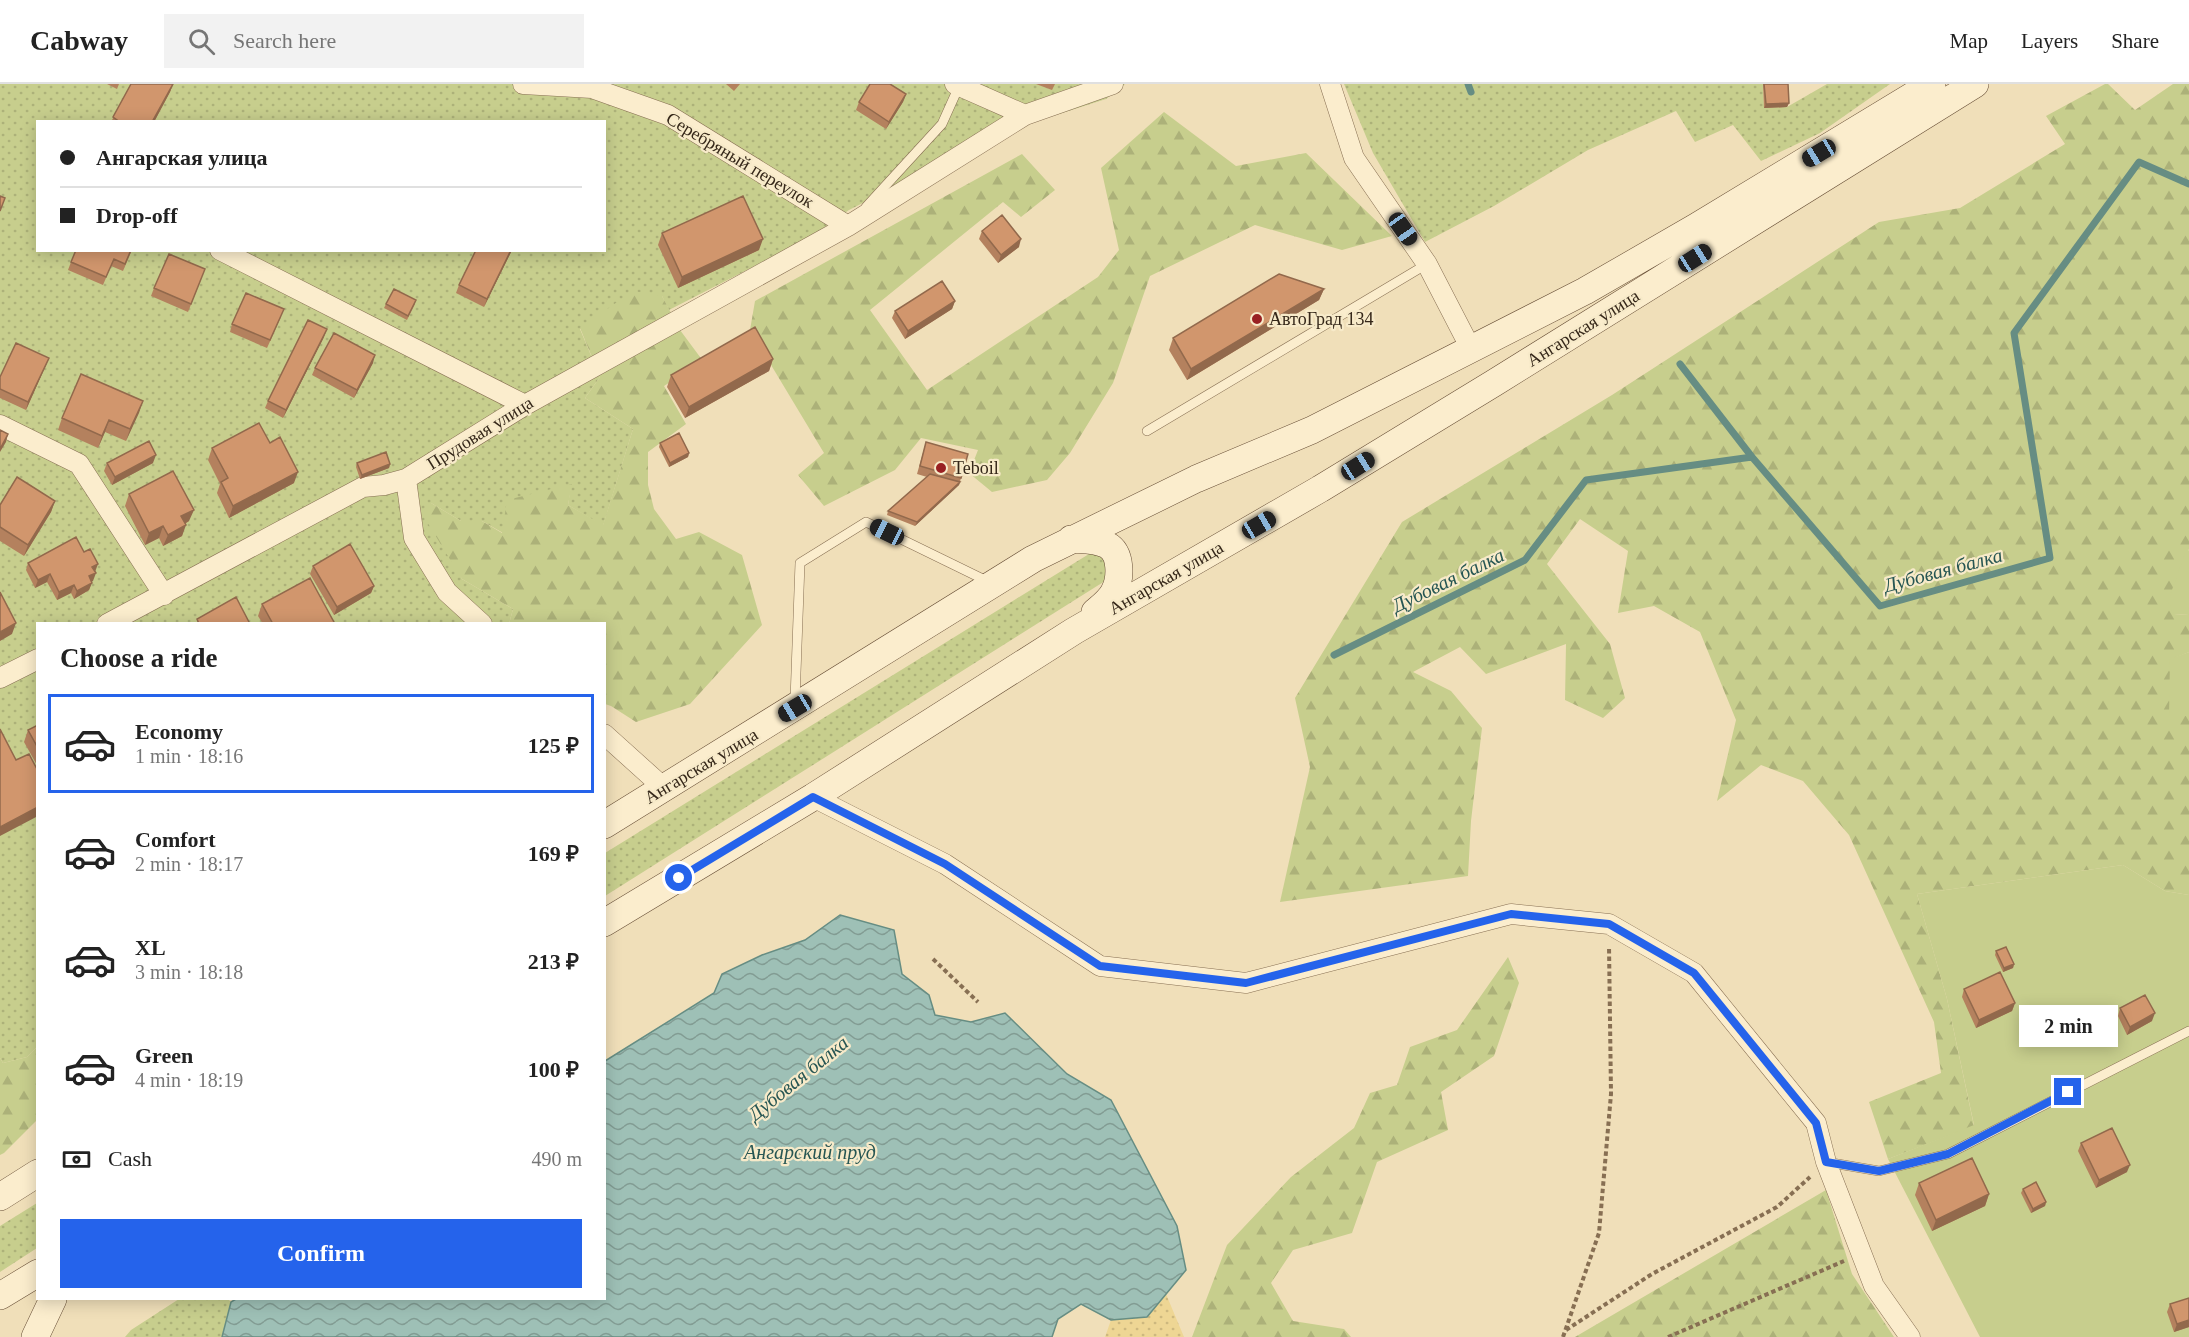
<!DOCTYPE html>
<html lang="en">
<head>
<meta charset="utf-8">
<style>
  body { margin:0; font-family:"Times New Roman",serif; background:#f2f2f2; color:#222; height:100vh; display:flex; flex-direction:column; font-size:22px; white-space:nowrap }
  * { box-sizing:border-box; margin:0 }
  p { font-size:20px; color:#767676 }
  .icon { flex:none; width:33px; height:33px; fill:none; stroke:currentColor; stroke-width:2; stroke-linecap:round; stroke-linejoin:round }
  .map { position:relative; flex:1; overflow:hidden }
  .sheet { position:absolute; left:36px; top:538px; width:570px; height:678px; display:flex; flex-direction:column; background:#fff; border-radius:0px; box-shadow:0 3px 15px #0003 }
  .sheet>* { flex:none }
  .hud { position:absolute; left:36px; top:36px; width:570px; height:132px; border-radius:0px; box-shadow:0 3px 15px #0003; display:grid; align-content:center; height:132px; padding:0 24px; background:#fff }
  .end { position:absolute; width:27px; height:27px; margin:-14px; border:8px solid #2563eb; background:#fff; box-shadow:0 0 0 3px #fff }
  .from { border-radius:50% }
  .bubble { position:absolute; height:42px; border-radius:0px; background:#fff; box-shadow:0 3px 15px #0003; font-size:20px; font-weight:800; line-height:42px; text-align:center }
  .car { position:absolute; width:18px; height:36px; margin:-18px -9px; border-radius:8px; box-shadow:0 0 4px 2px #0007; background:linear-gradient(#222 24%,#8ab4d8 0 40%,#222 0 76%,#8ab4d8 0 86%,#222 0) }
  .hud b { display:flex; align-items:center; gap:21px; height:57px; font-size:22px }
  .hud b+b { border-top:2px solid #e0e0e0 }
  .hud i { width:15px; height:15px; background:#222 }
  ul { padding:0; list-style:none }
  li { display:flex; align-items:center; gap:18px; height:99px; margin:0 12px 9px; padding:0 12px; border:3px solid transparent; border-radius:0px }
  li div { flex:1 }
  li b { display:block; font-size:22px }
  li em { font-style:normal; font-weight:800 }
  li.on { border-color:#2563eb }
  li>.icon { width:54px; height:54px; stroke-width:1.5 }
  h2 { padding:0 24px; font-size:27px; line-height:72px }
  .pay { display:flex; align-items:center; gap:15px; height:66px; padding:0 24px; font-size:22px }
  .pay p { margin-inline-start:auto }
  .primary-button { display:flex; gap:12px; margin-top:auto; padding:12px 24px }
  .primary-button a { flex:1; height:69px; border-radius:0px; background:#2563eb; color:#fff; font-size:24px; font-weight:800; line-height:69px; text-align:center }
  header { display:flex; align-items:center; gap:36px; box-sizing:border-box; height:84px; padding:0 30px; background:#fff; border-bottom:2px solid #e0e0e0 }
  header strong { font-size:28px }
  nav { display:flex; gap:33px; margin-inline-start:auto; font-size:21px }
  .search { width:420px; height:54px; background:#f2f2f2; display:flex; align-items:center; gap:15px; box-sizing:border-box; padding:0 21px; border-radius:0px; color:#767676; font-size:22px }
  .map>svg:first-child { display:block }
</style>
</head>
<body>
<header>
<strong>Cabway</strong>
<div class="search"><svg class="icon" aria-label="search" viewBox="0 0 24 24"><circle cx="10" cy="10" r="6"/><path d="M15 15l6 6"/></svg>Search here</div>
<nav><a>Map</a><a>Layers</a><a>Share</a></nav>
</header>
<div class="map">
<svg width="2189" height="1253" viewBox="0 0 2189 1253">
  <defs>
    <pattern id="grass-dots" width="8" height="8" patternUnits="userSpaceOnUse" patternTransform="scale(1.5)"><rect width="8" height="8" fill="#c7ce8d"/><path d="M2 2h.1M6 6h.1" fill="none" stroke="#acb179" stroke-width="1.8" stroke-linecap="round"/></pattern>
    <pattern id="forest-firs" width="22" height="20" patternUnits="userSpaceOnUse" patternTransform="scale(1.5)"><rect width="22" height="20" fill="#c7ce8d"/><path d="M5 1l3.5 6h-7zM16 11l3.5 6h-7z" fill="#acb179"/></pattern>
    <pattern id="sand-dots" width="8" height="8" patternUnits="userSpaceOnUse" patternTransform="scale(1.5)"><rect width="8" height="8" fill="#eed694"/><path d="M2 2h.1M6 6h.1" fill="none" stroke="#cdb87f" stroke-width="1.8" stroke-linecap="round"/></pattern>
    <pattern id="water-waves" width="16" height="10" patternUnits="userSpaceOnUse" patternTransform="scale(1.5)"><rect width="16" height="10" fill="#9ec0b6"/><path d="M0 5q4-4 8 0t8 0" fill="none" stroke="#829c93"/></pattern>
  </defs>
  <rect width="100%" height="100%" fill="#f0dfb9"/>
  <path fill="url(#grass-dots)" fill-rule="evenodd" d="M0 0H1125L1106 15 1037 37 979 60 849 126 809 154 669 226 662 212 580 245 600 293 585 314 633 345 603 442 568 421 571 401 503 449 482 437H461L431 419 462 495 513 525 509 540H38L37 963 27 973 3 979 0 974ZM38 38H604V166H38Z
    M1344 0H1763L1764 23H1787L1827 0H1890L1820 49 1761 77 1733 41 1695 58 1676 27 1588 66 1494 122 1425 158 1373 69Z
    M1097 468 1110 476 1105 497 605 812V769L1089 470Z
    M37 1119V1164L0 1188V1142Z
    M179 1215H228L231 1218 222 1253H125L131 1246Z"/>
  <path fill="url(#forest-firs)" d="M2105 0H2108L2135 26 2173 0H2189V467L2188 465 2174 531 2189 530V568L2170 576V632H2189V811L2165 807 2123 781 1917 810 1947 915 1974 1042 1888 1075 1869 1018 1941 989 1934 938 1849 751 1803 697 1761 681 1717 717 1736 636 1700 548 1654 522 1618 529 1628 467 1580 435 1547 480 1610 560 1625 614 1603 634 1565 616 1566 560 1486 590 1460 563 1413 588 1451 607 1482 644 1471 737 1468 792 1280 818 1310 683 1295 614 1402 438 1612 311 1879 138 1960 124 2065 60 2046 32Z
    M1164 28 1236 82 1306 69 1392 152 1342 166 1255 141 1150 192 1113 299 1070 369 1047 396 992 408 969 389 978 366 921 354 895 386 824 422 798 391 824 369 750 246 755 217 1022 70 1055 106 1021 133 1003 118 870 226 927 306 1098 193 1119 166 1101 84Z
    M633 207 662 212 680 246 703 277 664 302 686 340 648 368V401L654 425 676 455 699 448 742 471 762 541 690 620 636 638 611 622 605 620 604 540H509L513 525 462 495 421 428 431 419 461 437H482L502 449 507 416 572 400 568 421 603 441 633 345 585 314 600 293 580 244Z
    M1508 873 1519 899 1494 972 1441 1008 1448 1046 1377 1078 1352 1149 1293 1166 1271 1199 1293 1237 1344 1245 1351 1253H1192L1227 1161 1291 1093 1354 1044 1370 1009 1397 1001 1410 963 1457 946Z
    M37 963V1036L4 1069 0 1071V974L3 979 27 973Z
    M1826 1106 1852 1190 1894 1253H1575Z"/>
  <path fill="url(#sand-dots)" d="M1166 1210 1184 1253H1105L1111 1236 1147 1233Z"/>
  <path fill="#c7ce8d" d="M2187 464 2189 467V530L2174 531 2168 517Z
    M2189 568V632H2169L2170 575Z
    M2123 781 2165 807 2189 811V1253H1980L1888 1075 1974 1041 1947 915 1917 810Z"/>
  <path fill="url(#water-waves)" stroke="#668d83" stroke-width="1.5" d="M840 831 894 846 902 890 929 911 935 931 971 938 1005 929 1067 990 1111 1016 1177 1142 1186 1186 1147 1233 1111 1236 1081 1220 1058 1235 1052 1253H222L231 1218 236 1215H604L605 977 714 909 722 890 762 871 805 856Z"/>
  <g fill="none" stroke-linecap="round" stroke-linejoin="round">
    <path stroke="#668d83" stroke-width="7" d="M1468 0 1471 8
      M1680 280 1752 373
      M1334 571 1525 476 1586 396 1752 373 1880 522 2050 474 2014 249 2139 78 2189 100"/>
    <defs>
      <path id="lane" d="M866 123 942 40 960 0
        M1147 347 1427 180
        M795 616 800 479 866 438 987 497
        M1826 1078 1879 1087 1948 1070 2189 947"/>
      <path id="street" d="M523 0 592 4 668 31 848 142
        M955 0 1025 31
        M1330 0 1354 74 1427 180 1471 265
        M220 166 525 321
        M0 341 79 380 164 511
        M406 395 414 454 447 508 482 540
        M107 540 363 403 384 401 406 395 525 321 848 142 1025 31 1113 0
        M0 594 38 575
        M604 650 664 704
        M813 713 945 780 1100 882 1246 899 1511 830 1609 840 1694 889 1816 1039 1826 1078 1874 1202 1910 1253"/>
      <path id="secondary" d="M1071 455C1083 456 1096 455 1107 461 1122 469 1121 495 1114 508 1110 516 1102 522 1095 528
        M604 741 1033 475 1196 395 1312 346 1585 207 1696 143 1932 0
        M604 839 813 713 1074 547 1320 405 1494 299 1975 0
        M0 1113 38 1089
        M0 1212 38 1189
        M35 1253 53 1215"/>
    </defs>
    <use href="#lane" stroke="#876f53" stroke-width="10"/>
    <use href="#street" stroke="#876f53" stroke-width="21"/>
    <use href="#secondary" stroke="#684f37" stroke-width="28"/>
    <path stroke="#876f53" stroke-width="4" stroke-dasharray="4.5 3" stroke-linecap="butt" d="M933 875 978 918
      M1566 1246 1652 1190 1777 1123 1810 1093
      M1563 1253 1599 1149 1611 1010 1609 862
      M1668 1253 1844 1177"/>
    <use href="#lane" stroke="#fbedcd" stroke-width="9"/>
    <use href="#street" stroke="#fbedcd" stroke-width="20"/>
    <use href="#secondary" stroke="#fbedcd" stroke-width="27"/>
  </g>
  <path fill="#b4815e" d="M107 0H119L117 5Z
    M131 0H173L170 8 154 38H111Z
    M726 0H740L734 7Z
    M1036 0H1055L1052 6Z
    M1763 0H1788L1789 19 1787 23 1764 24Z
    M906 10 903 18 886 45 856 26 859 18Z
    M982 147 1019 163 998 179 979 155Z
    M662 149 759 166 678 204 658 161Z
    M132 166 123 187 111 182 103 201 68 186 71 178Z
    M512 166 484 223 456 209 459 201Z
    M202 193 188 228 151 212 154 204Z
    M1324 205 1319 216 1187 296 1169 266 1173 254Z
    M955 217 952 225 905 255 892 234 895 227Z
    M386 220H415L407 236 384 224Z
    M281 233 267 264 230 248 232 240Z
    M324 253 283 334 265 324 268 317Z
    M49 274 26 326 0 314V293Z
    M773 275 769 287 685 334 667 303 671 291Z
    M373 279 354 314 312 291 315 284Z
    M143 317 126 357 105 348 98 364 58 346 62 334Z
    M926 358 961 394 959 401 915 442 887 431 888 427 927 393 917 390Z
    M270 359 294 399 229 434 217 409 220 400 208 376 212 364Z
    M660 359 689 369 688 373 669 383 659 363Z
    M107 379H153L112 401 104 387Z
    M357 379 390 380 389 384 360 395 356 383Z
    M129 410 189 437 185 440 182 452 163 462 159 454 145 461 125 422Z
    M55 417 51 428 24 472 0 457V421Z
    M28 479 95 488 89 506 74 515 71 509 57 516 47 498 35 504 26 486Z
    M313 482 374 502 371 509 334 531 310 490Z
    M262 520 335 540H263L258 532Z
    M38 641V683L24 658 28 646Z
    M1996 867 2014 880 2013 884 2003 888 1995 871Z
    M1964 905 2015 919 2012 927 1976 944 1962 913Z
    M2120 924 2152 937 2127 951 2118 932Z
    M2081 1059 2127 1088 2096 1104 2078 1067Z
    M1919 1099 1989 1110 1985 1122 1932 1147 1915 1111Z
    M2023 1105 2046 1118 2045 1122 2031 1129 2021 1109Z
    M2189 1214V1243L2174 1248 2167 1228 2170 1220Z"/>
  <path fill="#92694c" d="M173 0 170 8 154 38H152Z
    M906 10 903 18 886 45 889 38Z
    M1789 19 1787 23 1764 24 1766 20Z
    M763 155 759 166 678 204 682 193Z
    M1021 155 1019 163 998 179 1001 171Z
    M511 166H512L484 223 487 215Z
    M1324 205 1319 216 1187 296 1191 285Z
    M955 217 952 225 905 255 908 247Z
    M327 245 324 253 283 334 286 326Z
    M375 271 373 279 354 314 357 306Z
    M49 274 46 281 26 326 28 318Z
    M773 275 769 287 685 334 689 323Z
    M143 317 139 329 126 357 130 345Z
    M109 336 105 348 98 364 102 352Z
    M8 350 6 358 0 368V365Z
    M689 369 688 373 669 383 670 379Z
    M156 371 153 379 112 401 115 393Z
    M390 380 389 384 360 395 362 391Z
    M298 388 294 399 229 434 233 422Z
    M960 398 959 401 915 442 917 438Z
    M55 417 51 428 24 472 28 461Z
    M194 426 189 437 177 444 181 432Z
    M186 441 182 452 163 462 168 451Z
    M163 442 159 454 145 461 149 449Z
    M98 480 95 488 92 483Z
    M96 489 93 497 86 500 89 492Z
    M50 490 47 498 35 504 38 496Z
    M92 499 89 506 74 515 77 507Z
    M74 501 71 509 57 516 59 508Z
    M374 502 371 509 334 531 337 523Z
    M16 539 12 550 0 557V548Z
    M38 723V732L0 752V743Z
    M2014 880 2013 884 2003 888 2004 884Z
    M2015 919 2012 927 1976 944 1979 936Z
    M2155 929 2152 937 2127 951 2130 943Z
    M2130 1081 2127 1088 2096 1104 2099 1096Z
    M1989 1110 1985 1122 1932 1147 1936 1136Z
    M2046 1118 2045 1122 2031 1129 2033 1125Z
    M2189 1236V1243L2174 1248 2177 1240Z"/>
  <path fill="#d1966d" stroke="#92694c" stroke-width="1.5" d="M131 0H173L152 38H120L113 33Z
    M870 0H890L906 10 889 38 859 18Z
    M1764 0H1788L1789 19 1766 20Z
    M0 112 5 114 0 127Z
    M743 112 763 155 682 193 662 149Z
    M1002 131 1021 155 1001 171 982 147Z
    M76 166H131L125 180 114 175 106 193 71 178Z
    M476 166H511L487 215 459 201Z
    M169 170 205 185 191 220 154 204Z
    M1279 190 1324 205 1191 285 1173 254Z
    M942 197 955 217 908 247 895 227Z
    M394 205 416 216 408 232 386 220Z
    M246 209 284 225 270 256 232 240Z
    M308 236 327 245 286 326 268 317Z
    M755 243 773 275 689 323 671 291Z
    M334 249 375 271 357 306 315 284Z
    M16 259 49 274 28 318 0 305V293Z
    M81 290 143 317 130 345 109 336 102 352 62 334Z
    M259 339 270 359 280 353 298 388 233 422 221 398 228 394 212 364Z
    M0 346 8 350 0 365Z
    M679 349 689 369 670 379 660 359Z
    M149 357 156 371 115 393 107 379Z
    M926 358 968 370 961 394 920 382Z
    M386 368 390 380 362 391 357 379Z
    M173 387 194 426 181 432 186 441 168 451 163 442 149 449 129 410Z
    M930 390 960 398 917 438 888 427Z
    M17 393 55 417 28 461 0 443V421Z
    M76 453 84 468 90 465 98 480 92 483 96 489 89 492 92 499 77 507 74 501 59 508 50 490 38 496 28 479Z
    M350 460 374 502 337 523 313 482Z
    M310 494 335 540H273L262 520Z
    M0 508 16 539 0 548Z
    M236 513 250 540H199L197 535Z
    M38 641V664L28 646Z
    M0 645 16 676 29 670 38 687V723L0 743Z
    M2006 863 2014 880 2004 884 1996 867Z
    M2000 888 2015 919 1979 936 1964 905Z
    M2145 911 2155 929 2130 943 2120 924Z
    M2112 1044 2130 1081 2099 1096 2081 1059Z
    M1972 1074 1989 1110 1936 1136 1919 1099Z
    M2036 1098 2046 1118 2033 1125 2023 1105Z
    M2189 1214V1236L2177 1240 2170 1220Z"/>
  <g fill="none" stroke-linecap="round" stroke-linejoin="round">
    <path stroke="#2563eb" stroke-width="8" d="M679 794 813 713 945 780 1100 882 1246 899 1511 830 1609 840 1694 889 1816 1039 1826 1078 1879 1087 1948 1070 2068 1008"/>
  </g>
  <g fill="#992022" stroke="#f7eac9" stroke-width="2">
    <circle cx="1257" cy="235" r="6"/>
    <circle cx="941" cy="384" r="6"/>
  </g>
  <g text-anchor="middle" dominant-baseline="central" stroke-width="4.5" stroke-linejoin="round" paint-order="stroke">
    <g font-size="18" fill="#352719" stroke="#f7eac9">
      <text transform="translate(740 76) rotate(31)">Серебряный переулок</text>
      <text transform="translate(1583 244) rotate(-32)">Ангарская улица</text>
      <text transform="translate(480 349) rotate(-32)">Прудовая улица</text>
      <text transform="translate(1166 494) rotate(-30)">Ангарская улица</text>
      <text transform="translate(701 682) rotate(-31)">Ангарская улица</text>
    </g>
    <g font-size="18" fill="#352719" stroke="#f7eac9" text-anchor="start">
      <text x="1269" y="235">АвтоГрад 134</text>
      <text x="953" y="384">Teboil</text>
    </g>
    <g font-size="20" font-style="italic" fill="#275653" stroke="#f7eac9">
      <text transform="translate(1943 486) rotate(-15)">Дубовая балка</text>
      <text transform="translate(1448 496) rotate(-26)">Дубовая балка</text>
      <text transform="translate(798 994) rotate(-39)">Дубовая балка</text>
      <text x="810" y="1068">Ангарский пруд</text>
    </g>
  </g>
</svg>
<i class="end from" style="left:679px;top:794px"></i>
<i class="end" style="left:2068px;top:1008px"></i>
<div class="bubble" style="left:2019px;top:921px;width:99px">2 min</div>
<i class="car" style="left:1819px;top:69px;rotate:239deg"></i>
<i class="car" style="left:1403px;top:145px;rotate:145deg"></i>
<i class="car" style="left:1695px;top:174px;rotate:58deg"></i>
<i class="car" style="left:1358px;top:382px;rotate:58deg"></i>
<i class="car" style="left:1259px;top:441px;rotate:60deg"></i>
<i class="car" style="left:887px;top:448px;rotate:296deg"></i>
<i class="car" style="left:795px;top:624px;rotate:239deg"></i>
<div class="hud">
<b><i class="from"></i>Ангарская улица</b>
<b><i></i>Drop-off</b>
</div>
<section class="sheet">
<h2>Choose a ride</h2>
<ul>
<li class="on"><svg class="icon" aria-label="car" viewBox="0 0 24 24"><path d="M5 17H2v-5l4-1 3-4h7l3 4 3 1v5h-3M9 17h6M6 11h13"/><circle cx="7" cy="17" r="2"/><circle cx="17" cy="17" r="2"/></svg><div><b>Economy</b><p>1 min · 18:16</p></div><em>125 ₽</em></li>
<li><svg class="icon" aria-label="car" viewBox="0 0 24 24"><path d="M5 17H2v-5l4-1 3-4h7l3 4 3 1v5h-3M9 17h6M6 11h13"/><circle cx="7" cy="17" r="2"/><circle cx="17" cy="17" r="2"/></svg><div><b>Comfort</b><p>2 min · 18:17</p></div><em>169 ₽</em></li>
<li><svg class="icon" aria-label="car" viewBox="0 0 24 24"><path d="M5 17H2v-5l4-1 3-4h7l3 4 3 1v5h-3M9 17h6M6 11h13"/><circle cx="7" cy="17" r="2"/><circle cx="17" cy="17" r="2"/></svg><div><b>XL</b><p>3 min · 18:18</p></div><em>213 ₽</em></li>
<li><svg class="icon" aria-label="car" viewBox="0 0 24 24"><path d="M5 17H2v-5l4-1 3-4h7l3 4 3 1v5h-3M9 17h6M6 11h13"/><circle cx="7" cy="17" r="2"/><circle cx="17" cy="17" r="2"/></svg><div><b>Green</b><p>4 min · 18:19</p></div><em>100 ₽</em></li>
</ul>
<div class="pay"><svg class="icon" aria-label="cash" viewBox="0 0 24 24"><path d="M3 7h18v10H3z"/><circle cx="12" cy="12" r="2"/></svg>Cash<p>490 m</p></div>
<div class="primary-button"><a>Confirm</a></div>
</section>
</div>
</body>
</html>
